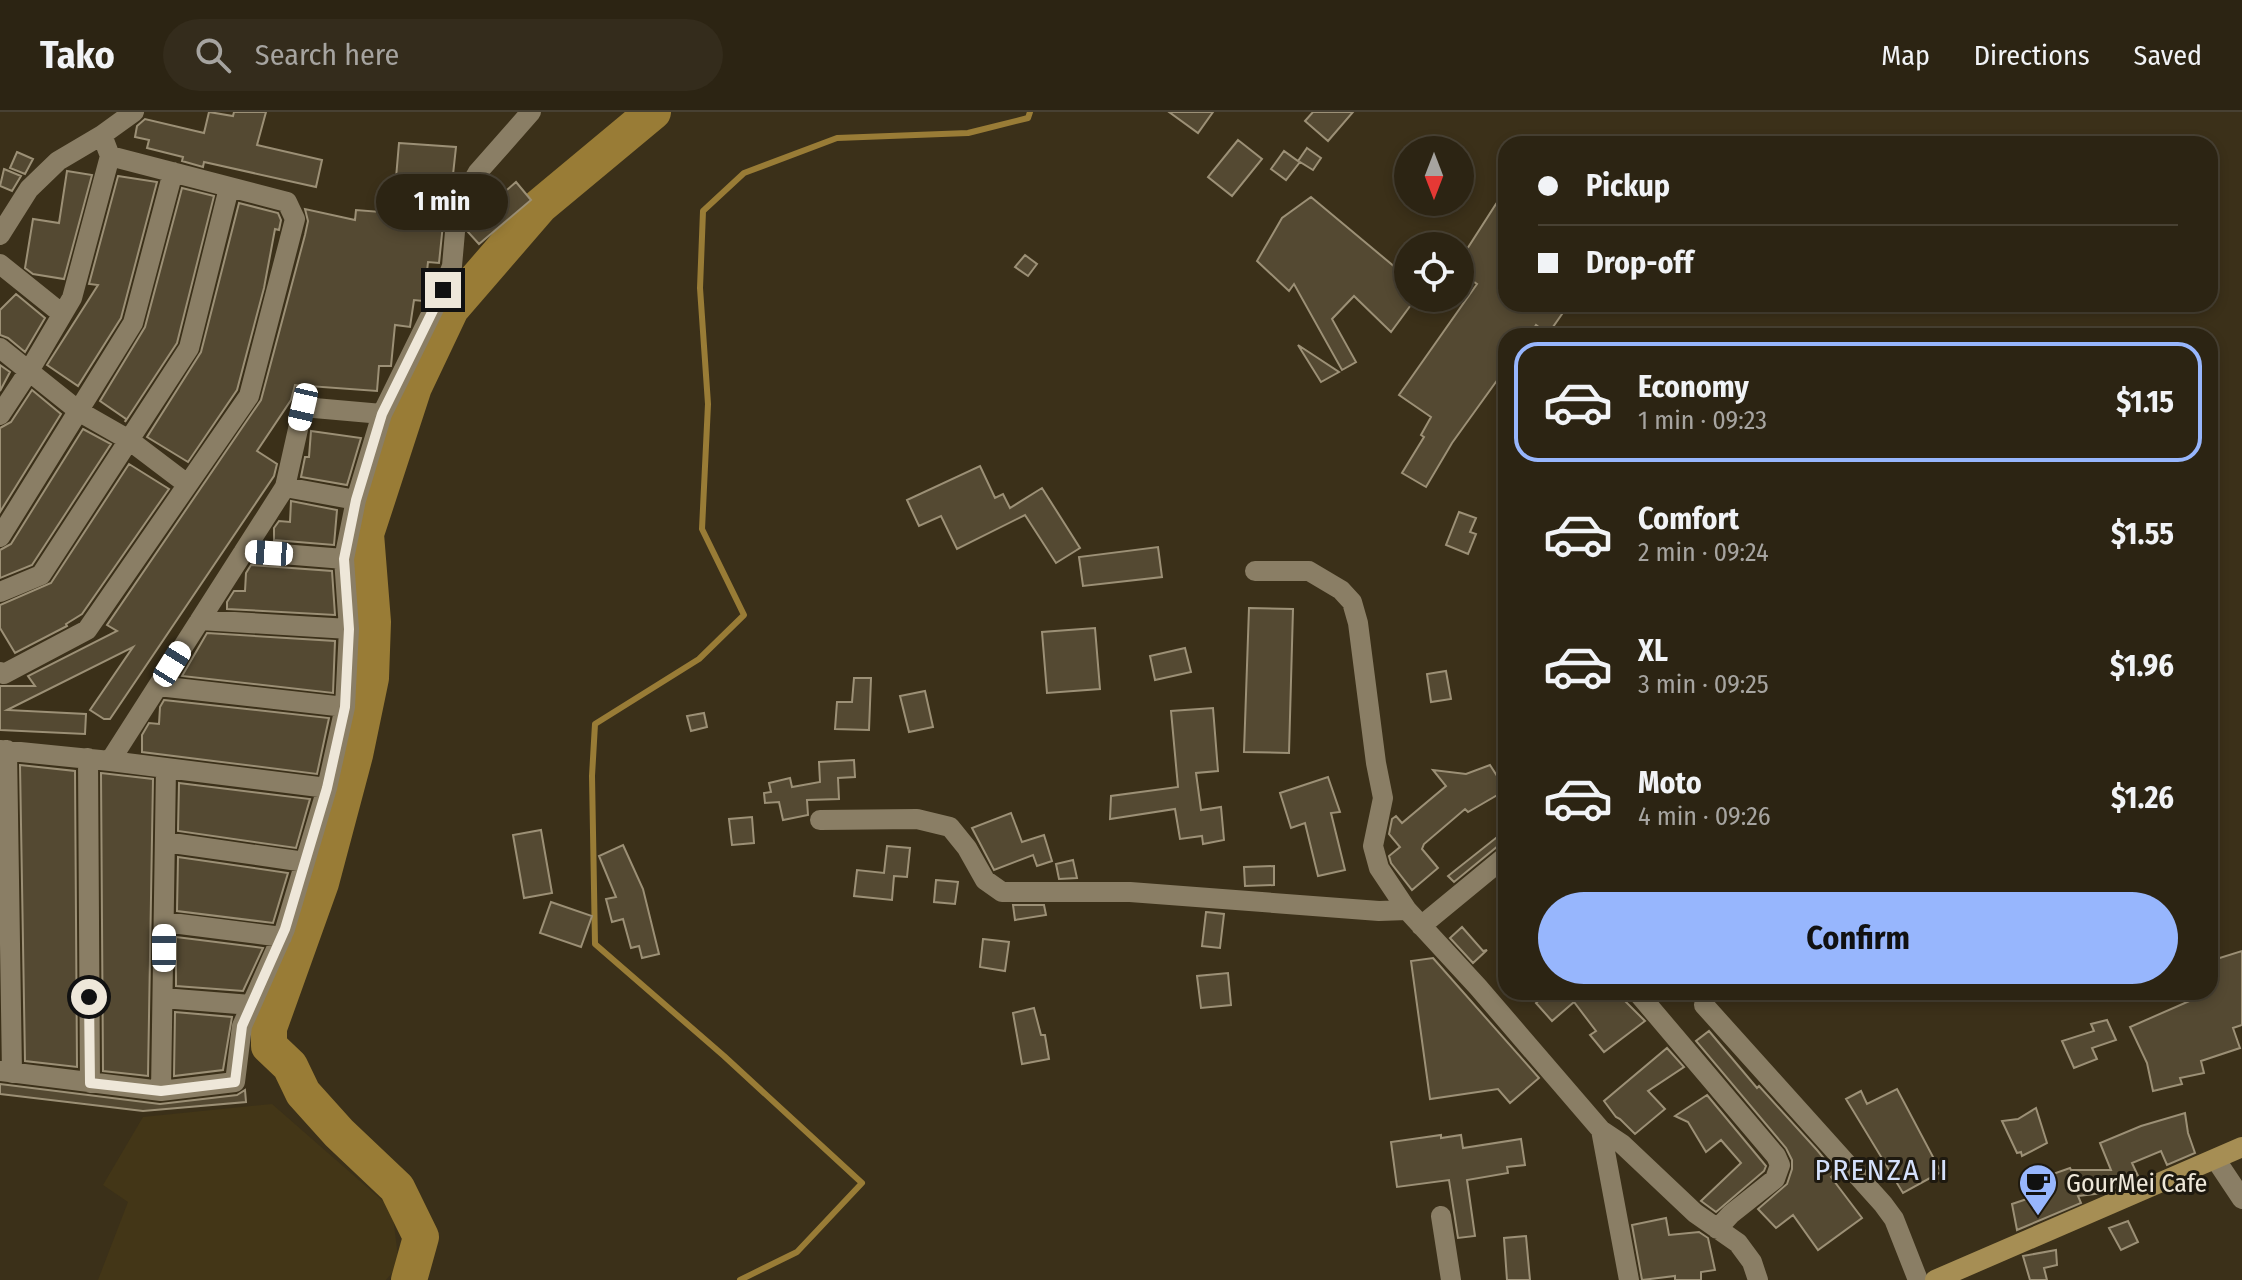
<!DOCTYPE html>
<html lang="en">
<head>
<meta charset="utf-8">
<style>
  body { margin:0; font-family:"Fira Sans Condensed",sans-serif; background:#342c1c; color:#f1f3f6; height:100vh; display:flex; flex-direction:column; font-size:30px; white-space:nowrap }
  * { box-sizing:border-box; margin:0 }
  p { font-size:26px; color:#a6a4a0 }
  .icon { flex:none; width:44px; height:44px; fill:none; stroke:currentColor; stroke-width:2; stroke-linecap:round; stroke-linejoin:round }
  .map { position:relative; flex:1; overflow:hidden }
  .side { position:absolute; left:1498px; top:216px; width:720px; height:672px; display:flex; flex-direction:column; background:#2c2413; border-radius:24px; box-shadow:0 4px 12px #0003,0 0 0 2px #484133 }
  .side>* { flex:none }
  .guide { position:absolute; left:1498px; top:24px; width:720px; height:176px; border-radius:24px; box-shadow:0 4px 12px #0003,0 0 0 2px #484133; display:grid; align-content:center; height:176px; padding:0 40px; background:#2c2413 }
  .needle { width:52px; rotate:180deg }
  .controls { position:absolute; left:1394px; top:24px; display:grid; gap:16px }
  .controls a { display:grid; place-items:center; width:80px; height:80px; border-radius:50%; background:#2c2413; box-shadow:0 4px 12px #0003,0 0 0 2px #484133; font-size:40px }
  .end { position:absolute; width:36px; height:36px; margin:-18px; border:10px solid #eee7d9; background:#111; box-shadow:0 0 0 4px #111 }
  .from { border-radius:50% }
  .bubble { position:absolute; height:56px; border-radius:28px; background:#2c2413; box-shadow:0 4px 12px #0003,0 0 0 2px #484133; font-size:26px; font-weight:700; line-height:56px; text-align:center }
  .car { position:absolute; width:24px; height:48px; margin:-24px -12px; border-radius:10px; box-shadow:0 0 6px 2px #0007; background:linear-gradient(#fff 24%,#345 0 40%,#fff 0 76%,#345 0 86%,#fff 0) }
  .guide b { display:flex; align-items:center; gap:28px; height:76px; font-size:30px }
  .guide b+b { border-top:2px solid #484133 }
  .guide i { width:20px; height:20px; background:#f1f3f6 }
  ul { padding:14px 0 0; list-style:none }
  li { display:flex; align-items:center; gap:24px; height:120px; margin:0 16px 12px; padding:0 24px; border:4px solid transparent; border-radius:24px }
  li div { flex:1 }
  li b { display:block; font-size:30px }
  li em { font-style:normal; font-weight:700 }
  li.on { border-color:#97b6fd }
  li>.icon { width:72px; height:72px; stroke-width:1.5 }
  .primary-button { display:flex; gap:16px; margin-top:auto; padding:16px 40px }
  .primary-button a { flex:1; height:92px; border-radius:48px; background:#97b6fd; color:#111; font-size:32px; font-weight:700; line-height:92px; text-align:center }
  header { display:flex; align-items:center; gap:48px; box-sizing:border-box; height:112px; padding:0 40px; background:#2c2413; border-bottom:2px solid #484133 }
  header strong { font-size:38px }
  nav { display:flex; gap:44px; margin-inline-start:auto; font-size:28px }
  .search { width:560px; height:72px; background:#342c1c; display:flex; align-items:center; gap:20px; box-sizing:border-box; padding:0 28px; border-radius:44px; color:#a6a4a0; font-size:30px }
  .map>svg:first-child { display:block }
</style>
</head>
<body>
<header>
<strong>Tako</strong>
<div class="search"><svg class="icon" aria-label="search" viewBox="0 0 24 24"><circle cx="10" cy="10" r="6"/><path d="M15 15l6 6"/></svg>Search here</div>
<nav><a>Map</a><a>Directions</a><a>Saved</a></nav>
</header>
<div class="map">
<svg width="2242" height="1168" viewBox="0 0 2242 1168">
  <rect width="100%" height="100%" fill="#3b3019"/>
  <path fill="#433617" d="M272 992 392 1097 399 1153 386 1168H98L128 1090 103 1073 143 1005Z"/>
  <g fill="none" stroke-linecap="round" stroke-linejoin="round">
    <path stroke="#997c36" stroke-width="6" d="M740 1168 797 1140 862 1071 724 944 595 832 592 664 595 612 699 547 744 503 702 417 708 292 700 176 703 99 744 61 837 26 968 21 1028 6 1030 0"/>
    <path stroke="#997c36" stroke-width="36" d="M409 1168 421 1125 397 1076 339 1021 303 981 290 954 269 934V916L321 771 355 643 371 566 373 510 366 422 414 275 451 197 540 94 653 0"/>
  </g>
  <path fill="#544932" stroke="#9c9076" stroke-width="2" d="M209 0 233 4 234 0H266L257 33 322 48 316 75 204 50 203 55 182 49 183 45 147 36 149 28 135 25 137 14 145 7 204 21Z
    M1169 0H1213L1198 21Z
    M1313 0H1353L1328 29 1305 9Z
    M1238 28 1262 47 1232 84 1208 65Z
    M399 31 456 35 451 81 446 83 439 151 428 150 424 187 423 189 414 188 410 215 395 213 391 254H379L377 279 295 273 291 288 257 339 277 352 274 364 110 607H104L90 598 133 535 7 598 86 602 85 622 0 618V574H35L28 564 117 519 107 513 261 288 305 123 308 109 305 97 355 108 356 98 393 101Z
    M1307 36 1321 46 1313 58 1300 50 1286 68 1271 57 1284 39 1298 49Z
    M17 40 33 47 25 62 10 56Z
    M4 57 21 64 12 79 0 74Z
    M67 59 92 63 64 167 33 162 25 156 33 107 59 111Z
    M118 64 157 70 121 206 78 274 47 253 98 173 89 172Z
    M516 70 531 88 479 132 468 120 469 111Z
    M182 76 214 84 177 231 125 310 126 307 100 289 145 215Z
    M1311 85 1408 166V186H1416L1391 220 1354 184 1332 207 1356 250 1342 258 1294 172 1289 179 1257 149 1282 106Z
    M239 91 278 101 281 108 279 118 275 117 264 176 237 278 188 350 147 325 201 240Z
    M1496 92 1506 99V192H1569L1548 222 1536 213 1529 224H1506V256L1452 331 1426 375 1402 361 1424 325 1421 323 1431 305 1399 283 1477 172 1460 160V148Z
    M1025 143 1037 152 1028 164 1015 155Z
    M16 182 45 206 25 240 8 226 0 223V198Z
    M1298 233 1339 260 1321 270Z
    M0 253 10 260 0 279Z
    M32 278 61 302 0 400V316L11 310Z
    M83 317 111 332 32 453 0 466V438L11 432Z
    M311 319 361 326 347 373 301 365 305 345H309Z
    M129 352 169 377 82 502 66 512 67 514 15 541 0 516V493L51 471Z
    M980 354 995 386 1003 382 1010 396 1042 376 1080 436 1056 451 1025 403 957 437 941 404 919 414 907 388Z
    M291 389 337 398 334 433 274 428V416L279 409 290 410Z
    M1459 400 1476 406 1470 420 1476 422 1468 442 1446 433Z
    M1158 435 1162 465 1083 474 1079 445Z
    M251 453 332 459 335 503 227 497V490L234 479H245L246 461Z
    M1249 496 1293 497 1289 641 1244 640Z
    M1095 516 1100 577 1047 581 1042 520Z
    M207 521 335 529 333 581 182 564Z
    M1185 536 1191 560 1155 568 1150 544Z
    M1446 559 1451 587 1431 590 1427 562Z
    M854 566H871L869 618 835 617 837 590H852Z
    M925 579 933 615 909 620 900 584Z
    M164 588 329 606 317 662 142 640V623L149 611 159 612 160 595Z
    M1213 596 1218 659 1196 661 1201 698 1221 695 1224 728 1203 732 1202 724 1180 727 1175 697 1110 707 1111 684 1178 675 1171 599Z
    M704 601 707 615 691 619 687 604Z
    M854 648 855 665 838 666 839 687 807 688 808 703 783 708 779 690 765 691 764 681 771 680 769 671 790 666 792 675 820 670 819 650Z
    M20 653 75 659 77 955 25 949Z
    M1490 653 1506 678 1468 700 1465 697 1424 732 1422 737 1438 756 1412 778 1391 751 1389 744 1400 735 1389 722 1392 707 1396 704 1402 711 1446 674 1433 658 1466 662Z
    M101 661 153 667 148 964 103 959Z
    M1328 665 1340 700 1331 701 1345 758 1318 764 1305 711 1291 716 1280 681Z
    M179 671 310 687 296 736 178 719Z
    M1011 701 1022 730 1044 723 1052 749 1037 754 1033 743 994 758 972 716Z
    M752 705 754 731 732 733 729 707Z
    M541 718 552 781 524 786 513 723Z
    M1506 718V731L1498 734 1454 770 1448 764Z
    M623 733 643 777 659 842 642 846 639 834 631 836 623 807 612 810 606 787 616 785 599 744Z
    M887 734 910 736 907 765 894 764 892 788 854 784 857 758 884 761Z
    M178 745 288 761 273 811 177 799Z
    M1073 748 1077 766 1059 767 1056 752Z
    M1274 754V773L1245 774 1244 755Z
    M936 768 958 770 955 792 934 790Z
    M551 790 592 804 581 835 540 821Z
    M1013 793H1044L1046 803 1015 808Z
    M1206 800 1224 802 1220 836 1202 834Z
    M1462 815 1483 839 1487 838 1473 851 1450 826Z
    M176 825 263 836 243 879 176 874Z
    M983 827 1009 830 1005 859 980 855Z
    M2242 839V913L2233 916 2240 936 2201 949 2204 961 2180 966 2182 972 2153 979 2147 951 2130 915 2210 880V849Z
    M1433 846 1539 966 1510 991 1498 977 1430 987 1411 849Z
    M1228 861 1231 893 1201 896 1197 864Z
    M1549 880H1616L1645 909 1604 940 1590 923 1596 919 1574 890 1552 909 1536 891Z
    M1034 896 1041 923H1045L1049 947 1022 952 1013 901Z
    M175 900 232 905 223 958 174 964Z
    M2107 908 2116 928 2092 936 2097 947 2074 956 2062 929 2094 919 2091 912Z
    M1709 919 1757 976 1759 974 1817 1038 1836 1061 1831 1065 1862 1106 1818 1138 1793 1103 1776 1116 1758 1097 1787 1072 1792 1057V1048L1786 1036 1696 929Z
    M1667 936 1684 955 1648 979 1665 997 1635 1022 1620 1007 1616 1005 1604 989Z
    M0 972 160 992 237 983 245 978 246 990 143 999 0 982Z
    M1897 977 1941 1060 1903 1081 1846 987 1861 979 1867 992Z
    M1707 983 1766 1054 1764 1059 1716 1100 1701 1089 1741 1051 1721 1028 1706 1040 1688 1010 1675 1004Z
    M2036 996 2047 1031 2022 1044 2021 1040 2017 1041 2002 1009 2018 1007Z
    M2185 1001 2188 1021 2195 1041 2167 1053 2161 1039 2132 1051 2139 1066 2103 1081 2078 1084 2081 1091 2017 1118 2012 1092 2039 1083 2033 1069 2070 1056 2071 1058H2111L2100 1031 2141 1014Z
    M1441 1023V1026L1461 1023 1463 1036 1521 1027 1525 1053 1507 1055 1508 1061 1467 1068 1475 1124 1458 1126 1449 1068 1397 1075 1391 1030Z
    M1666 1106 1669 1123 1699 1120 1708 1126 1715 1158 1701 1160V1168H1675V1164L1642 1168 1632 1113Z
    M2128 1109 2138 1130 2121 1138 2109 1116Z
    M1526 1124 1530 1168H1507L1504 1126Z
    M2056 1138 2057 1153 2044 1156 2047 1168H2030L2023 1144Z"/>
  <g fill="none" stroke-linecap="round" stroke-linejoin="round">
    <path stroke="#8a7e65" stroke-width="20" d="M0 123 29 77 58 49 102 23
      M0 152 61 201
      M0 236 80 300 129 328 187 372
      M0 303 29 259 72 186 110 44 102 23 134 0
      M285 375 356 388
      M0 425 133 211 173 60
      M244 439 344 447
      M1255 459H1309L1341 478 1352 490 1358 511 1376 651 1383 686 1373 734 1379 756 1407 798 1478 875 1601 1018 1622 1032 1695 1101 1738 1131 1752 1150 1758 1168
      M0 480 41 463 189 236 229 76
      M200 508 349 517
      M0 560 4 562 87 518 249 284 295 107 287 90 110 44
      M158 574 345 595
      M0 638 110 649 285 375 303 295 382 302
      M7 638 12 961
      M88 646 90 971
      M110 649 327 676
      M820 708 917 707 950 715 967 736 985 768 1002 780H1130L1379 799 1407 798
      M165 730 305 750
      M164 810 282 825
      M1421 814 1506 744
      M1637 880 1776 1044 1780 1053 1775 1067 1731 1102 1717 1117
      M163 886 251 893
      M1704 893 1883 1092 1894 1107 1918 1168
      M0 959 161 979 235 970 242 914 285 817 327 676 345 595 349 517 344 447 356 388 382 302 443 178 452 154 457 97 478 60 531 0
      M161 979 166 656
      M1601 1018 1629 1168
      M2216 1048 2242 1087
      M1441 1104 1451 1168"/>
    <path stroke="#a68e54" stroke-width="20" d="M1935 1168 2242 1035"/>
  </g>
  <g fill="none" stroke-linecap="round" stroke-linejoin="round">
    <path stroke="#eee7d9" stroke-width="10" d="M89 885 90 971 161 979 235 970 242 914 285 817 327 676 345 595 349 517 344 447 356 388 382 302 443 178"/>
  </g>
  <defs>
    <symbol id="cafe-pin" viewBox="-11 -11 22 30"><path d="M0 17L-7.5 6A9.5 9.5 0 1 1 7.5 6Z" fill="#97b6fd" stroke="#1e190f"/><path d="M-5.5-4.5H6V0H3Q3 3.5 0 3.5H-2.5Q-5.5 3.5-5.5 0ZM3-3.2v2h1.7v-2ZM-6 4.5H4V6H-6Z" fill="#111"/></symbol>
  </defs>
  <g fill-rule="evenodd">
    <use href="#cafe-pin" x="2016" y="1049" width="44" height="60"/>
  </g>
  <g text-anchor="middle" dominant-baseline="central" stroke-width="6" stroke-linejoin="round" paint-order="stroke">
    <g font-size="26" fill="#eee7d9" stroke="#1e190f" text-anchor="start">
      <text x="2066" y="1071">GourMei Cafe</text>
    </g>
    <g font-size="30" letter-spacing="2" fill="#d4e0fb" stroke="#1e190f">
      <text x="1882" y="1058">PRENZA II</text>
    </g>
  </g>
</svg>
<div class="controls">
<a><svg class="needle" viewBox="-14 -14 28 28"><path d="M0-13l5 13h-10z" fill="#e53935"/><path d="M0 13l5-13h-10z" fill="#a6a4a0"/></svg></a>
<a><svg class="icon" aria-label="locate" viewBox="0 0 24 24"><circle cx="12" cy="12" r="6"/><path d="M12 2v4M12 18v4M2 12h4M18 12h4"/></svg></a>
</div>
<i class="end from" style="left:89px;top:885px"></i>
<i class="end" style="left:443px;top:178px"></i>
<div class="bubble" style="left:376px;top:62px;width:132px">1 min</div>
<i class="car" style="left:303px;top:295px;rotate:193deg"></i>
<i class="car" style="left:269px;top:441px;rotate:274deg"></i>
<i class="car" style="left:172px;top:552px;rotate:32deg"></i>
<i class="car" style="left:164px;top:836px;rotate:0deg"></i>
<div class="guide">
<b><i class="from"></i>Pickup</b>
<b><i></i>Drop-off</b>
</div>
<section class="side">
<ul>
<li class="on"><svg class="icon" aria-label="car" viewBox="0 0 24 24"><path d="M5 17H2v-5l4-1 3-4h7l3 4 3 1v5h-3M9 17h6M6 11h13"/><circle cx="7" cy="17" r="2"/><circle cx="17" cy="17" r="2"/></svg><div><b>Economy</b><p>1 min · 09:23</p></div><em>$1.15</em></li>
<li><svg class="icon" aria-label="car" viewBox="0 0 24 24"><path d="M5 17H2v-5l4-1 3-4h7l3 4 3 1v5h-3M9 17h6M6 11h13"/><circle cx="7" cy="17" r="2"/><circle cx="17" cy="17" r="2"/></svg><div><b>Comfort</b><p>2 min · 09:24</p></div><em>$1.55</em></li>
<li><svg class="icon" aria-label="car" viewBox="0 0 24 24"><path d="M5 17H2v-5l4-1 3-4h7l3 4 3 1v5h-3M9 17h6M6 11h13"/><circle cx="7" cy="17" r="2"/><circle cx="17" cy="17" r="2"/></svg><div><b>XL</b><p>3 min · 09:25</p></div><em>$1.96</em></li>
<li><svg class="icon" aria-label="car" viewBox="0 0 24 24"><path d="M5 17H2v-5l4-1 3-4h7l3 4 3 1v5h-3M9 17h6M6 11h13"/><circle cx="7" cy="17" r="2"/><circle cx="17" cy="17" r="2"/></svg><div><b>Moto</b><p>4 min · 09:26</p></div><em>$1.26</em></li>
</ul>
<div class="primary-button"><a>Confirm</a></div>
</section>
</div>
</body>
</html>
